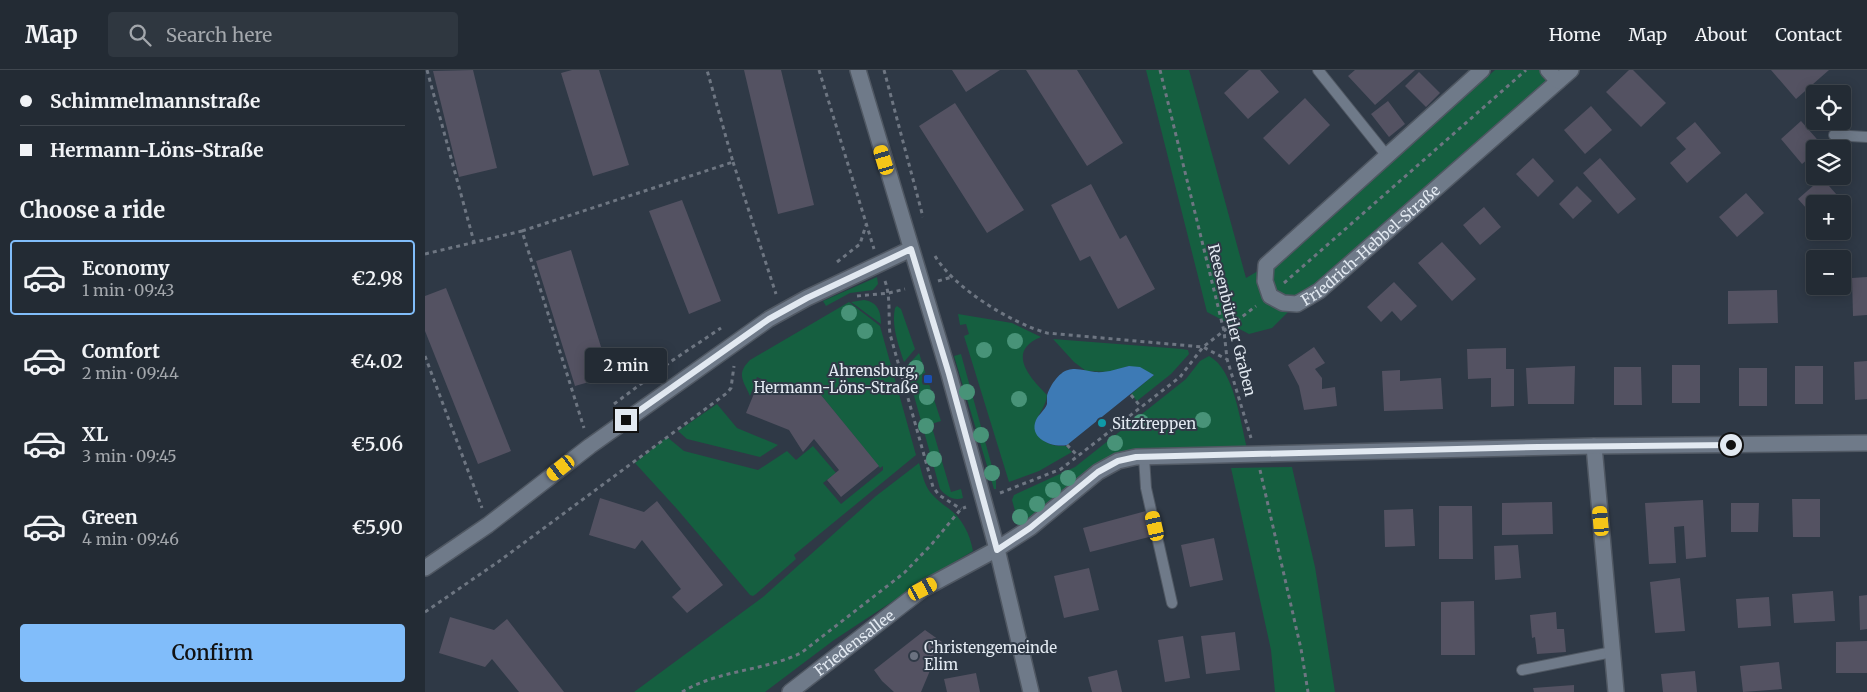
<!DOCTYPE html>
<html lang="en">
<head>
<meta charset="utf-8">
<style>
  body { margin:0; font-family:Merriweather,serif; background:#2f3740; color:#f1f3f6; height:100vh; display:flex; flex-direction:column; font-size:19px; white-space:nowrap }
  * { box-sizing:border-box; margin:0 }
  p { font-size:16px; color:#a3a7ac }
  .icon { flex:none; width:28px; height:28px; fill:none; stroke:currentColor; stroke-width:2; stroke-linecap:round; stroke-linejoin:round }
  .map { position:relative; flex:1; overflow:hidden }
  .sheet { display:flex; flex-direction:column; background:#232b34; width:425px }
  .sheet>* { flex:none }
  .banner { display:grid; align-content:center; height:110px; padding:0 20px; background:#232b34 }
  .tools { position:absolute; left:1381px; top:15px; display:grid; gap:10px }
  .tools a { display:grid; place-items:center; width:45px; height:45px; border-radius:5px; background:#232b34; box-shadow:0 2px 12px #0003,0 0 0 1px #40474f; font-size:25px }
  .end { position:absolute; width:22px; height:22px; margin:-11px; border:6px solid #e2e9f1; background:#111; box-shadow:0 0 0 2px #111 }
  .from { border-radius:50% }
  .bubble { position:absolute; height:35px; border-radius:5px; background:#232b34; box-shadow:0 2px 12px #0003,0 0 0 1px #40474f; font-size:16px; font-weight:600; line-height:35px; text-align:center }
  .car { position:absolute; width:15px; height:30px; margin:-15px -8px; border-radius:6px; box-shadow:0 0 4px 1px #0007; background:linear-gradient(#f5c518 24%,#345 0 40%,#f5c518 0 76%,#345 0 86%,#f5c518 0) }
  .banner b { display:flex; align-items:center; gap:18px; height:48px; font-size:19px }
  .banner b+b { border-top:1px solid #40474f }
  .banner i { width:12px; height:12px; background:#f1f3f6 }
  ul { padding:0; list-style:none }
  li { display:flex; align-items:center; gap:15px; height:75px; margin:0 10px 8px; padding:0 10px; border:2px solid transparent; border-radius:5px }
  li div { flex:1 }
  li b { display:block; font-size:19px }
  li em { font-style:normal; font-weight:600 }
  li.active { border-color:#81bdfa }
  li>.icon { width:45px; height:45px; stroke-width:1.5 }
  h2 { padding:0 20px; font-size:22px; line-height:60px }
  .primary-button { display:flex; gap:10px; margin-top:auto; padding:10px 20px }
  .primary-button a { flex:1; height:58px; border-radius:5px; background:#81bdfa; color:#111; font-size:20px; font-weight:600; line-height:58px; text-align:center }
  header { display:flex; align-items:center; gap:30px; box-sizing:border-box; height:70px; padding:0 25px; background:#232b34; border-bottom:1px solid #40474f }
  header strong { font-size:24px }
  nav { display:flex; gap:28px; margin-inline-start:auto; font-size:18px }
  .search { width:350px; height:45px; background:#2f3740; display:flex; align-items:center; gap:12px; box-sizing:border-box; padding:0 18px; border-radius:5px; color:#a3a7ac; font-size:19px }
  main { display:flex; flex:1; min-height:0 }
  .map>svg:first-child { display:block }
</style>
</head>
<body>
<header>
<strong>Map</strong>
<div class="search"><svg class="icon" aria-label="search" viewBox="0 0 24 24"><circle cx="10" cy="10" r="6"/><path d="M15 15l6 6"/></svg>Search here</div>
<nav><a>Home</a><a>Map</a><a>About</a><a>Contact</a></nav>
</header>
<main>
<section class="sheet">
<div class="banner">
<b><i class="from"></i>Schimmelmannstraße</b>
<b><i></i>Hermann-Löns-Straße</b>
</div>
<h2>Choose a ride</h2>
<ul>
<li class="active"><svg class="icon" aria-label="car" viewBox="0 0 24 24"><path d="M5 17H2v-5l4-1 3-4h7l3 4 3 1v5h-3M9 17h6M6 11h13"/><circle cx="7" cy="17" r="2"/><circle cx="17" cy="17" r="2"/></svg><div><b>Economy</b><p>1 min · 09:43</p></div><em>€2.98</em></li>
<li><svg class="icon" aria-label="car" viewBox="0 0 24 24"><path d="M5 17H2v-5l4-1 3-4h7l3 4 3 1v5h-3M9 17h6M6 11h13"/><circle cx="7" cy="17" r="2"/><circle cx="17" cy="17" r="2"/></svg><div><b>Comfort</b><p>2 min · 09:44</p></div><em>€4.02</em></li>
<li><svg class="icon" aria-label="car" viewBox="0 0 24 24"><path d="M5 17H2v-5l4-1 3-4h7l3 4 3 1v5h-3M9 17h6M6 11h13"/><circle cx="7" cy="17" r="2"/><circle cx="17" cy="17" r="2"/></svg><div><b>XL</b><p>3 min · 09:45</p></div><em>€5.06</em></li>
<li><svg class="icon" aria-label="car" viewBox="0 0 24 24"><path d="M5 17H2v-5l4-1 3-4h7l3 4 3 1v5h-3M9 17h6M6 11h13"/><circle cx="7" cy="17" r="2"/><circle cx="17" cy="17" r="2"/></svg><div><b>Green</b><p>4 min · 09:46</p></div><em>€5.90</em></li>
</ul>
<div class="primary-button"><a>Confirm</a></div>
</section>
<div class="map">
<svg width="1442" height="622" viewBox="0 0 1442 622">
  <rect width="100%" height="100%" fill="#2f3946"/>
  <path fill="#155f40" d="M721 0H764L821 208 867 181 1070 0H1135L886 219 847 258 824 264 782 242Z
    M452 207 453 214 448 220 425 223 401 236 398 231Z
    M439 230C453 232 456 242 456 254L426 232Z
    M424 232 455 256 491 385 369 485 371 489 331 524 328 526 325 525 252 439 210 393 242 367 259 381 333 400 362 381 371 390 388 376 411 403 398 413 416 434 458 400V396L455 398 387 314 373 325 332 307 325 326C318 310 311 304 325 290Z
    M472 236 476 239 490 279 479 292C474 276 466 256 470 238Z
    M533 244 587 253 616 267C581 281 604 307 622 325 621 342 600 354 616 368 624 376 631 376 641 376L647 382 614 401 584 412 539 266 544 264 541 254 535 255Z
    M628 269 757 279 763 280 764 284 746 304 712 331 706 324 729 305 704 296 685 302 661 301 649 292Z
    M494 283 516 351 506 354 526 422 536 419 538 428C528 431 521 426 515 419L481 297Z
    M536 284 571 411V419H569L529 286Z
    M784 286C809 299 815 351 822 378L785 381 662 403 603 448 598 450 592 448 587 430 589 425 650 397 761 309 775 291Z
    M292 334 312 358 353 375 335 387 262 369 253 361Z
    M494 393C497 403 499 414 505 422 511 429 516 433 523 438 537 448 545 464 548 481L509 504 409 570 340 622H209L338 527 451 426Z
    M867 397 890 497 910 622H850L846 580 806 398Z"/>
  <path fill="#3d7ab5" d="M704 296 715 297 729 305 642 375C628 378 603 369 611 350 614 344 620 340 622 334 622 331 622 329 622 326 624 317 634 302 643 300 651 297 662 301 670 302 682 303 692 299 704 296Z"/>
  <path fill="#545262" d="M48 0 72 98 34 107 8 1Z
    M147 0H174L204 95 168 106 136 3Z
    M319 0H356L389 135 353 144Z
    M527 0H575L541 22Z
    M601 0H652L698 73 662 96Z
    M824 0H835L854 22 823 49 799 23Z
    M930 0H990L950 35 923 6Z
    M1204 0H1208L1241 33 1216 57 1181 22Z
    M1346 0H1404L1371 29Z
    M994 2 1015 23 1001 37 980 16Z
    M880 28 905 55 864 95 838 68Z
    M963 31 980 54 964 67 946 44Z
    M530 33 599 140 562 163 494 56Z
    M1166 36 1187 60 1160 84 1139 60Z
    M1376 51 1398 76 1395 79H1390V83L1377 94 1356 69Z
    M1270 52 1296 83 1262 113 1245 93 1261 79 1251 68Z
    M1108 88 1129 111 1113 127 1091 104Z
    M1175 88 1211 129 1193 144 1158 103Z
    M1397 108 1419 133 1390 134V148L1373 129Z
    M666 114 695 169 701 165 730 219 693 239 665 186 655 191 626 135Z
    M1152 116 1167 131 1148 149 1134 134Z
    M1321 123 1339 143 1312 167 1294 147Z
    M257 130 296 231 264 244 224 141Z
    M1059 137 1076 157 1055 175 1038 155Z
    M1017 172 1051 209 1027 231 993 193Z
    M146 180 185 306 150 316 111 191Z
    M1442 207V245L1428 246 1427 208Z
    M969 212 992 236 976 251 967 241 956 252 942 237Z
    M21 218 86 381 53 394 0 261V226Z
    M1352 220 1353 253 1303 254V221Z
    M889 277 900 293 890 299 897 308V319L910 317 912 336 879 340 874 316 863 295Z
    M1081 278V299H1089V336L1066 337V308L1043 309 1042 279Z
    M1442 291V329L1430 330 1429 292Z
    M1247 295H1275V333H1247Z
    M1150 296 1149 334H1103L1101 298Z
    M1370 296H1398V334H1370Z
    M1189 297H1216L1217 335H1189Z
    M1314 298H1342V336H1314Z
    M975 300V311L1016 308 1018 339 959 341 957 301Z
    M335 309 373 325 387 314 454 396 416 427 402 410 414 400 389 369 378 382 364 360 321 343Z
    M175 428 219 442 232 431 298 515 262 543 247 527 256 519 217 470 210 479 164 465Z
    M1367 429H1395V467H1368Z
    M1278 430 1281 487 1261 489 1259 456 1249 457 1251 493 1224 494 1220 433Z
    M1127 432 1128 464 1077 465V433Z
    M1306 433H1334L1333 462H1306Z
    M1014 436H1047L1048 489H1014Z
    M988 439 990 476 960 477 959 440Z
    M721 441 728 466 665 482 658 458Z
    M789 468 798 510 765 517 756 475Z
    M1093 475 1096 508 1070 510 1069 476Z
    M664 498 674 540 639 548 629 506Z
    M1255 508 1260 561 1230 563 1225 512Z
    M1408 521 1410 551 1369 553 1367 524Z
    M1442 525V559L1435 560 1434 526Z
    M1344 527 1346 556 1313 558 1311 529Z
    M1049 531 1050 585H1016V532Z
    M1131 542 1132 559H1139L1141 582 1112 584 1110 567 1107 568 1105 545Z
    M25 547 69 560 82 549 139 622H94L67 589 60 597 14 583Z
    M500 560 517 572 496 622H469L457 611 449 600Z
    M810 562 815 600 781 604 776 566Z
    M758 566 765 608 740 612 733 570Z
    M1442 571V603H1411V572Z
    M1354 592 1357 619 1318 622 1315 596Z
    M692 600 697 622H667L663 607Z
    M1270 601 1272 622H1238L1236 604Z
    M551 603 555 622H522L519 609Z
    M1149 615V622H1109L1108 618Z"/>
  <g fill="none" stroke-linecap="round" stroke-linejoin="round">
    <defs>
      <path id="service" d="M893 0 962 86
        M1409 65 1442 67
        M719 387 721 418 747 533
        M1097 600 1187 582"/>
      <g id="minor">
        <path id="s1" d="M1057 0 841 195 840 211 845 226 858 233 872 234 894 221 1146 0"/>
        <path d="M1123 0 1133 11"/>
        <path d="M1169 376 1191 622"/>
        <path d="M0 498 63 455 165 376 344 249 382 228 486 179"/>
        <path id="s2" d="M365 622 498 519 572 479 605 458 673 402 693 391 711 387 1169 376 1442 373"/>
      </g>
      <path id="tertiary" d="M433 0 524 304 572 479 606 622"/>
    </defs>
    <use href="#service" stroke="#505863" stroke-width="12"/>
    <use href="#minor" stroke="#505863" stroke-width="18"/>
    <use href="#tertiary" stroke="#505863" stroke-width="18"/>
    <path stroke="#6e7682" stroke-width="3" stroke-dasharray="4 4" stroke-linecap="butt" d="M2 0 49 172
      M394 0 449 179
      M459 0 498 147
      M735 0 799 261 802 289 826 368
      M308 92 351 224
      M97 161 308 92 282 0
      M0 184 97 161 159 358
      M510 186C529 218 586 253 622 263L778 277 801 289
      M412 192 435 174 441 155
      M460 211C466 228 463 246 465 264L508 417 514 425 536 439
      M513 211 527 207
      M859 213 1101 0
      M432 226 464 223 480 219
      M0 286 57 438
      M706 325 716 337
      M189 334 248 290 296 258
      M642 375 653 386
      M835 400 876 579 883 622
      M575 423 636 399 755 307 778 277 831 236
      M0 542 73 492 302 323 306 318 309 296
      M257 622C293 600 339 601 376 583L479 503 506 475 536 439 541 437"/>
    <use href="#service" stroke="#6f7a89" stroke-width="10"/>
    <use href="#minor" stroke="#6f7a89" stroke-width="15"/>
    <use href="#tertiary" stroke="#6f7a89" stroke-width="15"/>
  </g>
  <g fill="#489378">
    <circle cx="424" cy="243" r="8"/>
    <circle cx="440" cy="261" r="8"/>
    <circle cx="590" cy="271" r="8"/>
    <circle cx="559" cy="280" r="8"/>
    <circle cx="491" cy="298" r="8"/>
    <circle cx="542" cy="322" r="8"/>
    <circle cx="502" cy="327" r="8"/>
    <circle cx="594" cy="329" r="8"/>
    <circle cx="778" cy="350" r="8"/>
    <circle cx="716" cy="352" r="8"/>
    <circle cx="501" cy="356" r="8"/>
    <circle cx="556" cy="365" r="8"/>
    <circle cx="690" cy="373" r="8"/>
    <circle cx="509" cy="389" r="8"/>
    <circle cx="567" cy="403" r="8"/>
    <circle cx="643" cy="408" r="8"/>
    <circle cx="628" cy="420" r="8"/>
    <circle cx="612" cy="434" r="8"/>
    <circle cx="595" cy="447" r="8"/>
  </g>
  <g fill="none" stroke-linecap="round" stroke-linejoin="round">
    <path stroke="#e2e9f1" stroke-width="6" d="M201 350 344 249 382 228 486 179 524 304 572 480 605 458 673 402 693 391 711 387 1113 377 1306 375"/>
  </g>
  <rect fill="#1a4fb4" stroke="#2f3946" stroke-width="2" x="498" y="304" width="10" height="10" rx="2.5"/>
  <circle fill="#0f9aa8" stroke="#2f3946" stroke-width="2" cx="677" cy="353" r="5"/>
  <circle fill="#6b7280" stroke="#2f3946" stroke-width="2" cx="489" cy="586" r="5"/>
  <g text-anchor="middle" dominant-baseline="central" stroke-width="4" stroke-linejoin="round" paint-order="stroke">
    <g font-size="15" fill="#e2e9f1" stroke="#2f3946">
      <text stroke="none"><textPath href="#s1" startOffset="446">Friedrich-Hebbel-Straße</textPath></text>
      <text transform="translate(807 250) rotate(76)">Reesenbüttler Graben</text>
      <text stroke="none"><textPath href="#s2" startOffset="81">Friedensallee</textPath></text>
    </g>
    <g font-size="15" fill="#e2e9f1" stroke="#2f3946" text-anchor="start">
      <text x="493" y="300" text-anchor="end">Ahrensburg,<tspan x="493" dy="17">Hermann-Löns-Straße</tspan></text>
      <text x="687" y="353">Sitztreppen</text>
      <text x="499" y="577">Christengemeinde<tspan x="499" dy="17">Elim</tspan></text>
    </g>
  </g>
</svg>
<div class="tools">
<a><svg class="icon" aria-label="locate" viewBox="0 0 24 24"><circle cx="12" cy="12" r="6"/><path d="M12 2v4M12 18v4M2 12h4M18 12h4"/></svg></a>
<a><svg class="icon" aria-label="layers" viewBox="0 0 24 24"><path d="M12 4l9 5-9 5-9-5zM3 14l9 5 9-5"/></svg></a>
<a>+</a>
<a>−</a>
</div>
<i class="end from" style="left:1306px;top:375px"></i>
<i class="end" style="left:201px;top:350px"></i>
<div class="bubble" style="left:160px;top:278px;width:82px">2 min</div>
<i class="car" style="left:459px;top:90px;rotate:343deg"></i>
<i class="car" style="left:136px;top:398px;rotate:232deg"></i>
<i class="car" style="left:1176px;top:451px;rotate:355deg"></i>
<i class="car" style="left:730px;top:456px;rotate:347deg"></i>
<i class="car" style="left:498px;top:519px;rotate:62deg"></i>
</div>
</main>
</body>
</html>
